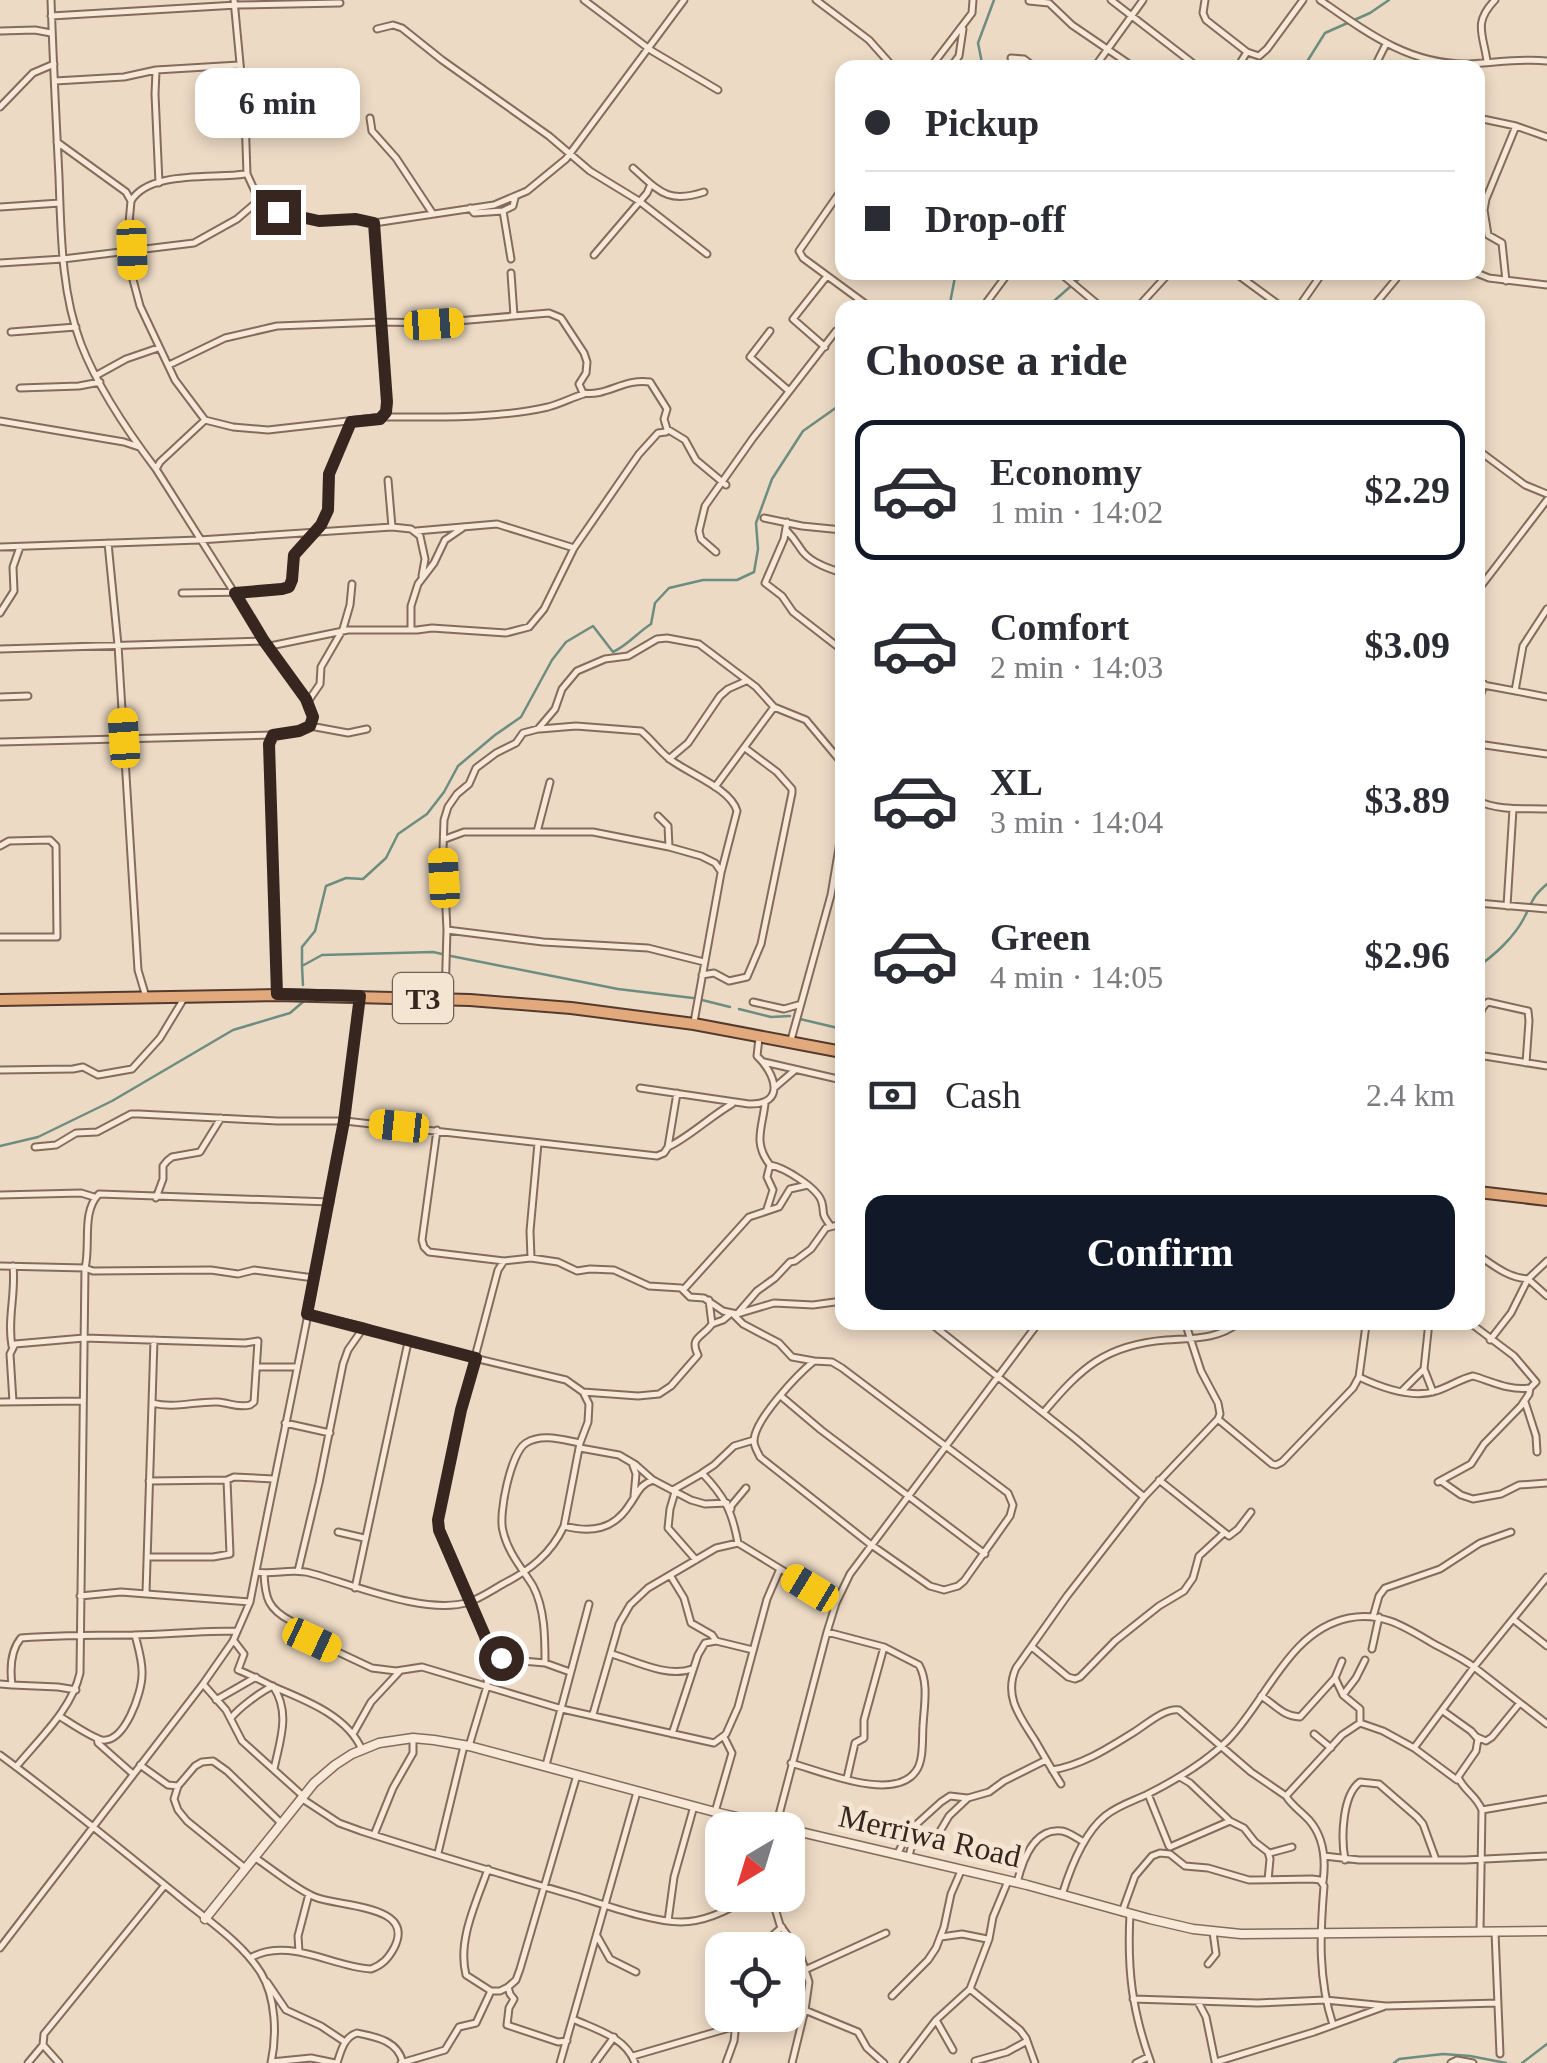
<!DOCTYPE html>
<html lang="en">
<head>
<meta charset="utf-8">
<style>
  body { margin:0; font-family:Georgia,serif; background:#f2f2f3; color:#2b2b33; height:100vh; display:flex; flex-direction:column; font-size:38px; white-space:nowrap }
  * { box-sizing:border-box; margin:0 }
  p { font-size:32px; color:#7c7c81 }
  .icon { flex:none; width:55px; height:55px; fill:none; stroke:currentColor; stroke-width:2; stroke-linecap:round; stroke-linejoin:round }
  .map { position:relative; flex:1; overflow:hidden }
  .details { position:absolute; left:835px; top:300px; width:650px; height:1030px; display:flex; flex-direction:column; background:#fff; border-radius:20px; box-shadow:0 5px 15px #0003 }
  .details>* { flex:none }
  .top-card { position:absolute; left:835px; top:60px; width:650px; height:220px; border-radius:20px; box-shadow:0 5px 15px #0003; display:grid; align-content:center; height:220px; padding:0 30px; background:#fff }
  .needle { width:65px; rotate:218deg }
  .fabs { position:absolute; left:705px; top:1812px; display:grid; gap:20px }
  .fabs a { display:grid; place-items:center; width:100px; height:100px; border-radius:20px; background:#fff; box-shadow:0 5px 15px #0003; font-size:50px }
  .end { position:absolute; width:45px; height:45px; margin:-22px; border:12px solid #36261f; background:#fff; box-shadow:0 0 0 5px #fff }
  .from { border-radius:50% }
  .bubble { position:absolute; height:70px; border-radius:20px; background:#fff; box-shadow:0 5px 15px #0003; font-size:32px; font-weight:700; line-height:70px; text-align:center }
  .car { position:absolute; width:30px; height:60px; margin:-30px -15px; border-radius:12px; box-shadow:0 0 8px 2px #0007; background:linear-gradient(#f5c518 24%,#345 0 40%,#f5c518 0 76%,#345 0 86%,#f5c518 0) }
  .top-card b { display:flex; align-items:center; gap:35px; height:95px; font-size:38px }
  .top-card b+b { border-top:2px solid #e1e1e2 }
  .top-card i { width:25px; height:25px; background:#2b2b33 }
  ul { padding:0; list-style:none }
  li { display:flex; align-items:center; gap:30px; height:140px; margin:0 20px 15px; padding:0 10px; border:5px solid transparent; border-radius:20px }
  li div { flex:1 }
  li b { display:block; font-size:38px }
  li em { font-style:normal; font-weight:700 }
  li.current { border-color:#111827 }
  li>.icon { width:90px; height:90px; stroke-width:1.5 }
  h2 { padding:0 30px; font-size:45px; line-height:120px }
  .pay { display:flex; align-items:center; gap:25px; height:110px; padding:0 30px; font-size:38px }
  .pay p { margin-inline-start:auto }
  .primary-button { display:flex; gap:20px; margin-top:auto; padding:20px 30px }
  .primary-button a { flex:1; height:115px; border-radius:20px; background:#111827; color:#fff; font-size:40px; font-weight:700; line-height:115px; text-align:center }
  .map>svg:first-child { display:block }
</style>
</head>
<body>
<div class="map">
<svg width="1547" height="2063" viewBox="0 0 1547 2063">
  <rect width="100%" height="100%" fill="#ecdac4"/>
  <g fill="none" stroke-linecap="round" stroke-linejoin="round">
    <path stroke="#6d8d80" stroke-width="2.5" d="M983 68 978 43 994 0
      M1303 68 1325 33 1370 13 1389 0
      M949 308 956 272
      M1046 308 1087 272
      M451 956 618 989 693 998
      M302 966V947L315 931 326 886 346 878 363 879 386 858 398 834 427 814 444 792 458 766 495 735 521 717 552 660 566 642 593 626 613 652C628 645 637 633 651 624L655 603 669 588 703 580H737L754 572 758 549 756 523 772 479 803 431 837 407 842 405
      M1478 966C1494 956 1515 936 1524 918 1533 901 1531 898 1547 884
      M303 985 302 966 322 955 433 952 442 954
      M702 1000 730 1007
      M739 1009 771 1017 790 1016
      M800 1019 842 1029
      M0 1146 38 1137 112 1101 233 1030 290 1013 304 1001
      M1394 2063 1399 2059 1443 2054 1470 2056 1506 2063
      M1522 2063 1547 2044"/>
    <defs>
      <path id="minor" d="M51 0C53 59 56 118 59 177 61 232 61 292 81 344 98 388 128 432 156 469L265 641 306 699 313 717 310 726 299 731 273 735 269 744 277 995
        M584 0 652 51 718 90
        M816 0 869 40 894 68
        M1111 0 1199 68
        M1205 0 1203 13 1206 20 1247 52 1259 56 1267 49 1303 0
        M1320 0C1366 32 1409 65 1468 64 1495 63 1521 58 1547 61
        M1029 1 1049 3 1072 25 1135 68
        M51 16 237 5 340 3
        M377 29 393 25 402 28 442 60 549 136 590 171 639 201 707 254
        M0 31 35 30 51 33
        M1011 58 1024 59 1036 68
        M1487 61C1483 33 1473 23 1495 0
        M930 68 972 13 973 0
        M950 68 959 56 963 29
        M1094 68 1143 0
        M1237 68 1247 52
        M1374 68 1386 44
        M156 71 155 94 159 183
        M55 81 124 77 156 70 239 65
        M0 107 33 73 54 64
        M370 118 372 131 396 158 433 214
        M1478 118 1516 126 1547 137
        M57 142 126 192 131 201 129 223 132 276 140 306 175 380 205 420 233 427 268 430 383 417 387 406 386 392 374 223 356 219 312 220 278 212 259 200 247 174 245 116 234 0
        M633 168C659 191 667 204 704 192
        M842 189 799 251 803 258 871 308
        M131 201C149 170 214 179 245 174
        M0 207 60 203
        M470 208 474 213 503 211 511 259
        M503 211 513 206 515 198
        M374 223 494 205 527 191 566 159 684 0
        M594 255 647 193 651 184
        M0 263 63 259 194 243 237 219 259 200
        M1059 272 1102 308
        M1234 272 1283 308
        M1474 272 1489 278 1547 285
        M511 273 514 316
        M1506 281 1502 243 1488 235 1484 210 1486 199 1516 126
        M980 308 986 303 1009 272
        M1137 308 1170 272
        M1298 308 1323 272
        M1372 308 1396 279 1395 272
        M770 331 750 357 789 391
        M11 332 76 327
        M825 347 793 319 827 276
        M169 365 225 338 277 326 381 322 434 323 549 313 561 318 584 353 587 362 586 373 579 384 583 393C606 397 624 378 650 382L667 409 664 419 667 429
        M97 375 126 359 158 348
        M20 388 79 386 100 382
        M384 417C438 417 495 419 548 407 560 404 573 397 584 394
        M0 421 124 442 139 447
        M1478 450 1525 485 1547 494
        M156 469 160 462 205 420
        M388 480 392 527
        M764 518 802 526 842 530
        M787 522 784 539 765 583 782 596 793 612 842 650
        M416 531 497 524 574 548
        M787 531C795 539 797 544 803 552 812 563 830 569 842 573
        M108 543 118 645 138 970 146 997
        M0 547 199 540 392 527 411 529 420 536 425 559 422 576
        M716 552 701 539 699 531 705 506 753 438 836 331 842 329
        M1478 590 1547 500
        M182 593 248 592 289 587 292 581 295 555 321 525 327 513 329 474 351 422
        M0 613 14 591 13 567 20 547
        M411 629V606L418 584 434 563 445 540 464 527
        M270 646 348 630H417L432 628 506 633 529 627 544 609 574 548 639 454 658 433 666 432 667 429 685 440 696 460 726 485
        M0 649 265 641
        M1478 684 1547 697
        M1515 691 1523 646 1547 609
        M0 697 28 696
        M307 703 320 684 321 667 343 629 350 605 352 584
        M1478 703 1484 684
        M310 726 348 733 367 729
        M540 729 576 726 641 731C652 740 660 752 671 760 690 774 731 789 737 811L721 873 694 1022
        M0 742 272 735
        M1478 744 1547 754
        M669 759 688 743 720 696 728 689 746 681
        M715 787 774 707
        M1478 801C1499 811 1524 808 1547 809
        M658 816 668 826 669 847
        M537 832 550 782
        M445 839 464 832H593L669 847 701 856 715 863 720 870
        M0 846 9 841 50 840 56 846 57 937H0
        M1478 903 1547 909
        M1507 906 1513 809
        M447 930 543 942 648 948 704 962
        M702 975 714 973 729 981 747 977 761 944 792 793V789L777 772 745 748
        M445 999 447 930 443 849 444 820 448 807 457 794 469 784 476 768 496 753 516 743 523 733 538 729 555 709 562 689 577 671 605 659 628 656 657 639 667 638 699 644 756 687 774 707 806 720 842 763
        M753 1002 784 1009 798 1005
        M1478 1034C1479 1023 1478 1009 1488 1002L1528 1011 1529 1021 1526 1063
        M791 1040 831 895 842 830
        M1478 1055 1547 1066
        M764 1062 842 1080
        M0 1070 73 1069 83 1067 98 1075 132 1069 160 1038 183 1000
        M640 1088 749 1104C787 1105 775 1073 757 1056L759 1038
        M774 1088 795 1070
        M765 1104C762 1129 753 1143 770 1165L767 1177 773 1190 767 1209
        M437 1130 422 1240 424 1247 429 1252 504 1261 531 1258 558 1262 577 1271 590 1269 614 1270 649 1286 681 1288 690 1297 704 1298 723 1311 737 1314 774 1303 813 1305 842 1301
        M35 1147 56 1145 76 1133 97 1132 131 1114H139L277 1121H345L657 1156 664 1153 668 1147 677 1093
        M668 1147C689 1137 711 1116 732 1104
        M770 1165C783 1167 819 1188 822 1203 825 1214 820 1212 830 1225
        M0 1195 81 1193 94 1197
        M156 1198 163 1179V1166L167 1161 172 1157 200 1152 221 1118
        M1478 1255C1493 1265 1508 1278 1528 1279L1547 1261
        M531 1258 530 1231 538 1143
        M0 1266 85 1268C91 1245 81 1212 99 1194L330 1202
        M684 1289 749 1217 779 1207 790 1189 808 1185
        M738 1313 757 1291 775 1278 790 1262 795 1261 811 1249 826 1228 842 1224
        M733 1314 743 1324 779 1343 792 1357 814 1361
        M929 1322 1076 1439 1144 1497
        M1429 1322 1424 1369 1433 1392
        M712 1324 723 1320 730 1314
        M1490 1340 1511 1313 1528 1279 1547 1296
        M12 1346C7 1319 16 1294 13 1266
        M814 1361 832 1362 842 1368 1008 1493 1013 1505 1010 1516 964 1581 958 1586 944 1590 930 1586 870 1544 760 1457C758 1452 754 1447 754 1441 754 1420 798 1374 814 1361Z
        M258 1367H296
        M1359 1377C1380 1387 1412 1399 1436 1391 1449 1387 1460 1379 1473 1376 1491 1381 1509 1391 1530 1388
        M1402 1391 1424 1369
        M583 1392 638 1396 659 1394 671 1386 698 1355C689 1337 702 1338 712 1324L709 1300
        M782 1397 821 1430 985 1554
        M0 1402 83 1401
        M13 1402 10 1354 15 1344 84 1338 245 1343 258 1341 254 1402 250 1405C238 1408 230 1403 218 1402 195 1401 175 1409 152 1403
        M1525 1402 1536 1436 1537 1452
        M1044 1412C1081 1368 1105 1345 1166 1340 1193 1338 1217 1340 1240 1322
        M1219 1420 1272 1464 1276 1465 1282 1462 1353 1388 1359 1377 1366 1325 1353 1322
        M285 1423 330 1433
        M580 1448 619 1455 636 1465 653 1480 691 1500 705 1504 727 1503
        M632 1463 636 1474 634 1496
        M1159 1480 1229 1536 1238 1529 1251 1512
        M149 1481 227 1480 234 1477 274 1479
        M1441 1481 1461 1495 1473 1499 1501 1494 1519 1485 1547 1483
        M1438 1482 1471 1464 1484 1444 1521 1406 1529 1394 1530 1388 1536 1382 1514 1356 1469 1322
        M673 1490 701 1474
        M675 1492 670 1509 668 1528 696 1560
        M731 1509V1506L746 1488
        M564 1526C591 1533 614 1530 630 1504 638 1493 639 1485 653 1480
        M338 1532 364 1538
        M738 1543C732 1511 725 1497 702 1473L714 1465 734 1446 754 1440
        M148 1557H213L230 1554 227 1480
        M298 1571 319 1483 343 1364 348 1350 364 1327
        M256 1572C274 1575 292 1568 310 1573 352 1584 426 1616 469 1602 481 1598 492 1590 503 1584 530 1570 551 1554 564 1526L580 1443 588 1422 589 1404 583 1392 566 1380 408 1342 364 1327 307 1314
        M264 1573C265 1598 268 1609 291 1621L293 1631 372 1668 396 1671 422 1667 562 1709 714 1743 726 1734 738 1707 767 1599 780 1569
        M670 1575 684 1598 691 1623 712 1635 716 1641
        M355 1588 408 1342
        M146 1593 154 1340
        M80 1596 121 1592 250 1602
        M1373 1617 1379 1596 1385 1588 1440 1569 1480 1543 1511 1532
        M1514 1620 1547 1646
        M234 1641 244 1654 238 1670C251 1675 262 1681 274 1687 305 1700 348 1716 362 1750
        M1032 1647 1068 1677 1075 1679 1080 1677 1115 1641 1159 1606 1184 1591 1193 1578 1199 1556 1224 1533
        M1372 1649 1379 1617
        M612 1654C635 1661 668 1678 692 1669
        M490 1658 545 1663 570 1672
        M545 1663C545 1638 545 1609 533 1586 522 1568 508 1553 503 1531 498 1514 511 1452 526 1443 542 1433 563 1440 580 1443
        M1335 1678 1343 1695 1360 1709V1723
        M0 1684 12 1685C10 1669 10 1651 21 1638 59 1635 95 1635 133 1635 168 1634 202 1631 237 1631
        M203 1684 226 1710 242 1741 303 1796
        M12 1685 58 1687 76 1690
        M1343 1695 1356 1678 1365 1660
        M1261 1696C1276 1705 1282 1716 1300 1717L1335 1678 1342 1661
        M216 1700 256 1677
        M1443 1711 1471 1731 1478 1739 1476 1751 1458 1777C1464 1791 1476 1795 1482 1810
        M593 1714 619 1624 630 1605 648 1588 716 1548 738 1543 836 1603
        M59 1716C69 1722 92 1738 102 1740 125 1743 142 1692 142 1675 143 1662 138 1647 135 1635
        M231 1718C239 1708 260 1692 273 1686 291 1713 280 1740 274 1769
        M353 1734 371 1702 399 1672
        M672 1734 698 1655 705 1643 716 1641 753 1650
        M1314 1734 1331 1748
        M1477 1737 1486 1741 1492 1737 1519 1704
        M97 1738 98 1743 133 1774
        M469 1746 487 1686 489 1649 444 1544 438 1520 461 1410 498 1270 504 1261
        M1414 1748 1457 1780
        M0 1755C60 1799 118 1847 176 1894 204 1918 241 1941 261 1973 276 1998 277 2035 271 2063
        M791 1763C821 1771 894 1803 916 1771 924 1760 922 1739 923 1726 924 1706 929 1683 919 1665L884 1647 827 1632
        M140 1765 168 1785 178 1786
        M546 1765 589 1604
        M16 1767C39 1739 72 1709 80 1673L85 1268 93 1271 211 1270 238 1274 254 1270 314 1278
        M1052 1770C1080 1766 1107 1749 1131 1734 1145 1726 1163 1708 1179 1710L1251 1772 1286 1796C1292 1806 1301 1811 1309 1820 1324 1837 1326 1860 1323 1882
        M1180 1777 1190 1783 1230 1821 1244 1828 1255 1842 1268 1852 1270 1859 1268 1880
        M847 1778 855 1743 864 1738V1720L884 1647
        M1061 1784C1052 1770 1044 1756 1036 1742 1021 1718 1003 1697 1016 1668L1067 1596 1144 1497 1218 1419 1220 1414 1218 1403 1201 1371 1185 1322
        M1148 1794 1169 1846
        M1286 1796 1342 1735 1360 1723 1383 1731 1414 1748 1474 1667 1547 1724
        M301 1798 339 1823 361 1831C432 1854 504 1875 576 1896 605 1905 652 1922 681 1922 706 1922 733 1908 753 1895
        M715 1812 732 1753 724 1737
        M775 1830 827 1632 836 1603 850 1574 1039 1322
        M374 1835 393 1788 413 1753V1738
        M1170 1847 1230 1821
        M438 1853 464 1746
        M898 1853 909 1831 941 1802 950 1796 967 1798
        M1270 1853 1292 1847
        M909 1856 911 1848 920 1840 939 1833 949 1816 968 1798 989 1792 1004 1781 1046 1760
        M1324 1856 1359 1860H1465L1547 1856
        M1345 1860C1341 1838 1342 1795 1360 1782L1379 1784 1417 1817 1423 1824 1435 1857
        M245 1868 187 1821 178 1810 174 1799 178 1786 195 1766 202 1762 213 1761 227 1771 281 1823
        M488 1869C477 1901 457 1940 466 1975L491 1991
        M1017 1883C1022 1862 1033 1827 1062 1831 1069 1832 1078 1839 1084 1842
        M771 1895 780 1925 799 1951 809 1982 805 2010 792 2063
        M1062 1895C1070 1869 1083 1834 1105 1816 1117 1806 1133 1801 1146 1795 1176 1780 1205 1763 1228 1740 1267 1700 1289 1630 1349 1618 1382 1611 1407 1628 1434 1644 1447 1651 1462 1658 1474 1667L1547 1577
        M1122 1912 1135 1876 1152 1856 1160 1853 1170 1854 1185 1866 1208 1868 1249 1880 1312 1879 1320 1880 1324 1886C1320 1934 1318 1979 1333 2025
        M1130 1914C1127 1969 1132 2011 1151 2063
        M668 1921 674 1877 694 1806
        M1480 1931 1482 1810 1547 1799
        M1495 1932 1500 2054
        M597 1936 610 1959 636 1972
        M941 1937 962 1934 987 1939
        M0 1948 203 1684 233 1641 250 1602C289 1401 336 1202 360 999
        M756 1950 782 1927
        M299 1952 298 1936 309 1894
        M250 1958C288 1936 332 1967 371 1969 382 1965 388 1959 394 1948 417 1904 338 1907 315 1897 294 1888 274 1870 254 1857
        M1208 1964 1216 1954 1213 1932
        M807 1969 886 1933
        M267 1982 286 2010 321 2026 345 2042
        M508 1987 510 1994 514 1999 509 2008 507 2025 558 2042 567 2041
        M970 1989 1020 2030 1026 2038 1035 2063
        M892 1996 928 1960 936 1948 944 1927 951 1894 961 1871
        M1133 1999 1258 2003 1325 2000 1386 2006 1498 2003
        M1198 2002 1206 2017 1215 2061
        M807 2011 858 2032 867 2048 884 2063
        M575 2020C598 2030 626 2038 635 2063
        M936 2020 953 2050
        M633 2056 729 2028 736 2023 741 2015
        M975 2061 1007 2052 1027 2041
        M271 2062 311 2058 335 2063
        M1216 2062 1314 2032 1383 2007
        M28 2063 43 2045
        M59 2063 43 2045 44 2034 165 1885
        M337 2063C341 2051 344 2037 357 2033 377 2037 398 2041 403 2063
        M401 2063 445 2050 459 2027 476 2023 491 1991H500L508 1987 516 1980 520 1969 577 1775
        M560 2063 637 1792
        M595 2063 614 2037
        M726 2063 734 2041 736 2023
        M903 2063 936 2020 970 1989 989 1939 993 1917 1008 1881
        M1136 2063 1148 2057
        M1451 2063 1457 2060 1473 2063"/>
      <path id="tertiary" d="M205 1919 314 1783 335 1765 352 1754 379 1743 413 1738 434 1740 469 1746 715 1812 1027 1885 1150 1919 1193 1929 1241 1934 1547 1931"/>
      <path id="trunk" d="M0 1000 277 995 470 1000 571 1008 694 1024 842 1052
        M1478 1192 1547 1200"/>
    </defs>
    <use href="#minor" stroke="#856b5b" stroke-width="9"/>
    <use href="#tertiary" stroke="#856b5b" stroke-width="11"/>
    <use href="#trunk" stroke="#533a2f" stroke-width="14"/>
    <use href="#minor" stroke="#f7e8d7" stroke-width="5"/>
    <use href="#tertiary" stroke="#f7e8d7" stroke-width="8"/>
    <use href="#trunk" stroke="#e2aa7c" stroke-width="10"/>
  </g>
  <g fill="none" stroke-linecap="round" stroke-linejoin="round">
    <path stroke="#36261f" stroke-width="12" d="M278 212 319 221 356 219 374 223 387 402 386 412 380 419 351 422 329 474 328 510 321 525 294 555 292 580 289 587 282 589 235 593 264 641 306 699 313 717 310 726 299 731 273 735 269 744 277 994 360 996 344 1121 307 1314 476 1358 461 1410 438 1520 439 1530 485 1636 490 1658H501"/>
  </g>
  <g text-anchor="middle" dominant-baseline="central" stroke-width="10" stroke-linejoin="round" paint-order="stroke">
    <rect fill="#f4e5d3" stroke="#6f5f55" stroke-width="2.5" x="393" y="973" width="60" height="50" rx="8"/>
    <g font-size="30" font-weight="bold" fill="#36261f">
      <text x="423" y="998">T3</text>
    </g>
    <g font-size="32" fill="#36261f" stroke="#f4e5d3">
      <text transform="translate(930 1836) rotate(13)">Merriwa Road</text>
    </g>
  </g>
</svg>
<div class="fabs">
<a><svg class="needle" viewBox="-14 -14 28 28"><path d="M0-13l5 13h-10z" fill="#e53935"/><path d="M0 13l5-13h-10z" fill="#7c7c81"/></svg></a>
<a><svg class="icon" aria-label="locate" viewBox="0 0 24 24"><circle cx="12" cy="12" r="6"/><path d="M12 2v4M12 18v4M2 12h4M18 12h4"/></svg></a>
</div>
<i class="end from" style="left:501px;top:1658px"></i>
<i class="end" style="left:278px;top:212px"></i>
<div class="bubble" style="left:195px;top:68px;width:165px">6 min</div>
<i class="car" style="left:132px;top:250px;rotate:178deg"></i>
<i class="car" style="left:434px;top:324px;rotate:86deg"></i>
<i class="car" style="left:124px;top:738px;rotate:356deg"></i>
<i class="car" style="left:444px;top:878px;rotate:357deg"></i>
<i class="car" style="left:399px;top:1126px;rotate:276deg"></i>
<i class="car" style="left:810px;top:1588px;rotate:301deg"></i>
<i class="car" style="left:312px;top:1640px;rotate:115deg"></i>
<div class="top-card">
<b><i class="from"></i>Pickup</b>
<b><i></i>Drop-off</b>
</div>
<section class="details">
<h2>Choose a ride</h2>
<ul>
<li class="current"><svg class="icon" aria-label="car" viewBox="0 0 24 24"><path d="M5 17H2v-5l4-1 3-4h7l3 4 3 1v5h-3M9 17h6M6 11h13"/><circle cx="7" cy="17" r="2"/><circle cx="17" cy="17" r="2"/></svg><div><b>Economy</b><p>1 min · 14:02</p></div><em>$2.29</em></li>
<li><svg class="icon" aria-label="car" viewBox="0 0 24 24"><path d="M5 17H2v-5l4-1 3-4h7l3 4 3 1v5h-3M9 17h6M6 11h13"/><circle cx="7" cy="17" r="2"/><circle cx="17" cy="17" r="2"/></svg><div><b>Comfort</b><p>2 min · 14:03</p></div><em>$3.09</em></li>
<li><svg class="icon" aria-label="car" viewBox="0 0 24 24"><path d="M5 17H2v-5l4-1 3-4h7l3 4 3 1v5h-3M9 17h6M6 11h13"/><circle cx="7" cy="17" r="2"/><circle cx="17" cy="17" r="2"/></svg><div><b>XL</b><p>3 min · 14:04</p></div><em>$3.89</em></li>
<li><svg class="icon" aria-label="car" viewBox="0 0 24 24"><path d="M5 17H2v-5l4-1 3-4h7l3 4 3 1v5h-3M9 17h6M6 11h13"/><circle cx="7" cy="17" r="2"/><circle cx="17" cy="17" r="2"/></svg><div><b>Green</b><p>4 min · 14:05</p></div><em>$2.96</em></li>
</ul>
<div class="pay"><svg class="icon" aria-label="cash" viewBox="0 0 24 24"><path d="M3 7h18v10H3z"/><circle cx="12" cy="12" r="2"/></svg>Cash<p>2.4 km</p></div>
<div class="primary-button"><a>Confirm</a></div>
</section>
</div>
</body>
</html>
